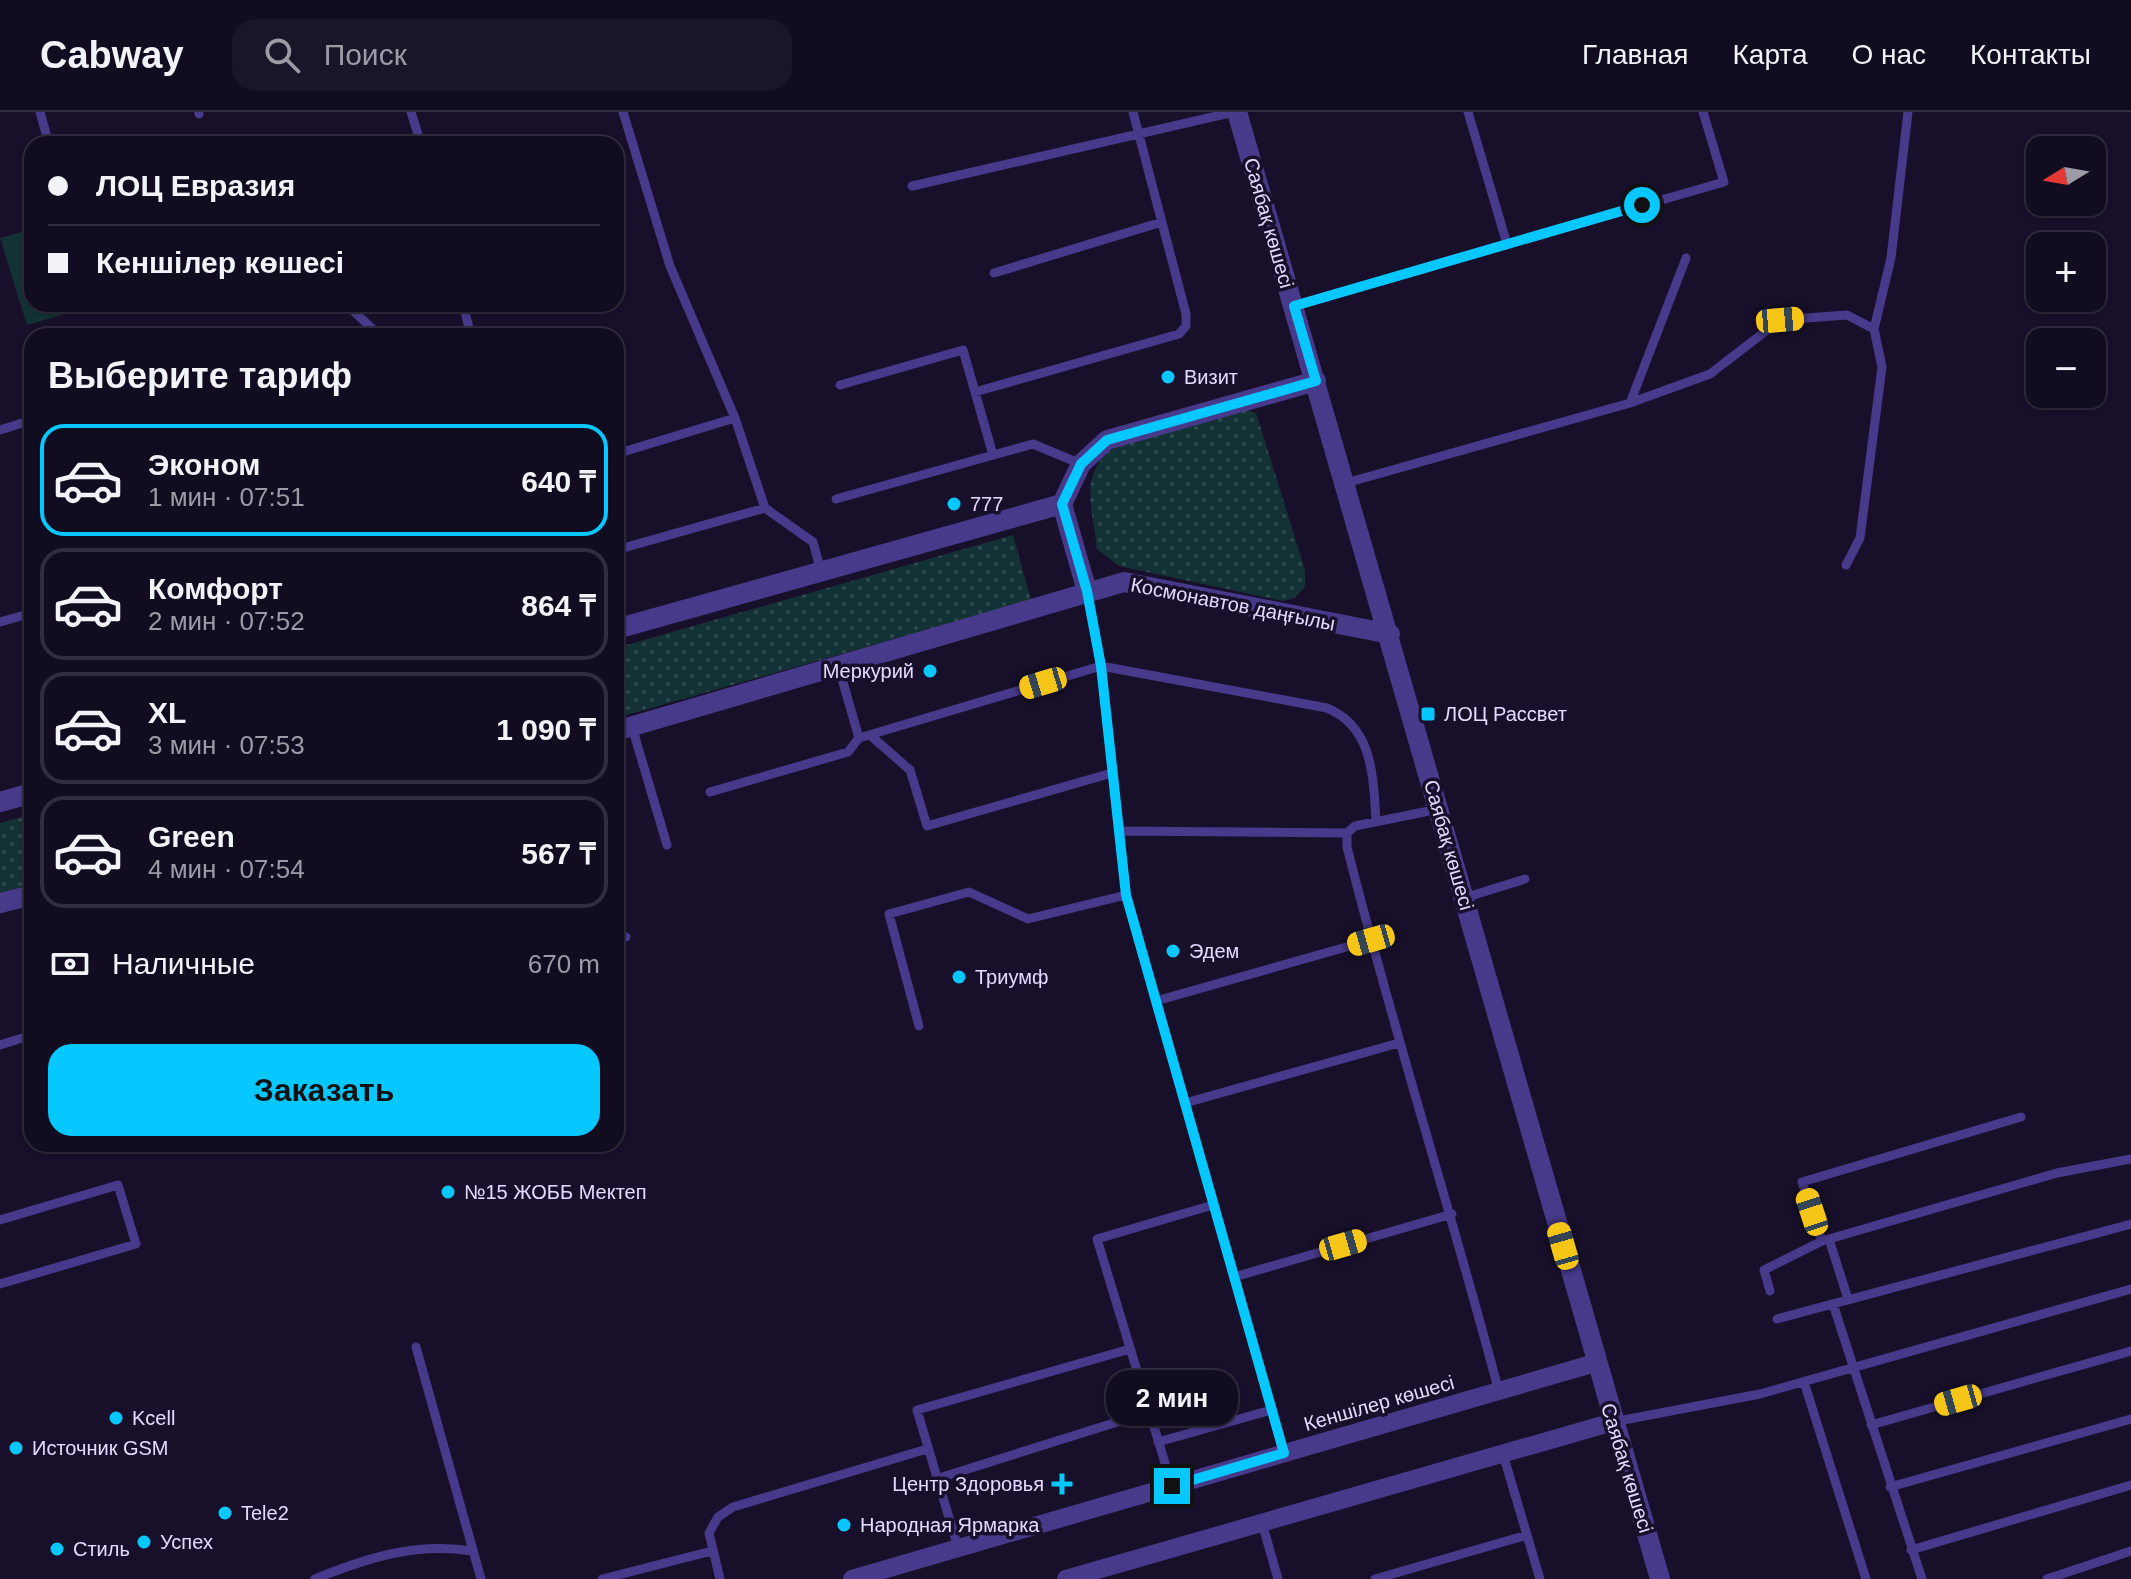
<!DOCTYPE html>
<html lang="ru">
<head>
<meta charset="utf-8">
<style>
  body { margin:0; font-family:Arial,sans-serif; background:#1b1529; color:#f1f3f6; height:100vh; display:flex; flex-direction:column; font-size:30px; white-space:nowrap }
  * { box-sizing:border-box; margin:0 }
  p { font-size:26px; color:#9c9ba5 }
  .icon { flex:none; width:44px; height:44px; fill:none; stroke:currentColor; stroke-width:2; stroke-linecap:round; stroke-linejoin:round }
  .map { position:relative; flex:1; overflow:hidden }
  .sheet { position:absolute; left:24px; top:216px; width:600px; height:824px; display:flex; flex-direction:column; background:#120c20; border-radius:24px; box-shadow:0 2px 6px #0004,0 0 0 2px #312c3e }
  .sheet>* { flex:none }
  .banner { position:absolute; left:24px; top:24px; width:600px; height:176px; border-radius:24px; box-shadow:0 2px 6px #0004,0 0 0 2px #312c3e; display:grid; align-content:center; height:176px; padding:0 24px; background:#120c20 }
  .needle { width:52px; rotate:259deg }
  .controls { position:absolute; left:2026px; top:24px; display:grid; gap:16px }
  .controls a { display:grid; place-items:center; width:80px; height:80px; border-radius:16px; background:#120c20; box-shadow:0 2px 6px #0004,0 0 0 2px #312c3e; font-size:40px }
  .end { position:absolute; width:36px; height:36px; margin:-18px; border:10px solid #06c8ff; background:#111; box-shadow:0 0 0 4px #111 }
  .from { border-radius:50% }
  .bubble { position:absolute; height:56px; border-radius:24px; background:#120c20; box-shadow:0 2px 6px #0004,0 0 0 2px #312c3e; font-size:26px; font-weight:700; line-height:56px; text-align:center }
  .car { position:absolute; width:24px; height:48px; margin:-24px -12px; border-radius:10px; box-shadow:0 0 6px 2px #0007; background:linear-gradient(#f5c518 24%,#345 0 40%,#f5c518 0 76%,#345 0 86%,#f5c518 0) }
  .banner b { display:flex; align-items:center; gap:28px; height:76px; font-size:30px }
  .banner b+b { border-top:2px solid #312c3e }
  .banner i { width:20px; height:20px; background:#f1f3f6 }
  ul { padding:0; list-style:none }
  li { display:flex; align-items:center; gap:24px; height:112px; margin:0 16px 12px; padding:0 8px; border:4px solid #312c3e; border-radius:24px }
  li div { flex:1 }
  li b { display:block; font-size:30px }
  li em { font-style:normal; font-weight:700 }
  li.on { border-color:#06c8ff }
  li>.icon { width:72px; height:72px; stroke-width:1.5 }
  h2 { padding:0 24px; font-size:36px; line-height:96px }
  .pay { display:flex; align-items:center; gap:20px; height:88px; padding:0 24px; font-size:30px }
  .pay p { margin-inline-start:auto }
  .primary-button { display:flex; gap:16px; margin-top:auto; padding:16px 24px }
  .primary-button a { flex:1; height:92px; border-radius:24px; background:#06c8ff; color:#111; font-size:32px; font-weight:700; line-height:92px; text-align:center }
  header { display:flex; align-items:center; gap:48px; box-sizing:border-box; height:112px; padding:0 40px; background:#120c20; border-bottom:2px solid #312c3e }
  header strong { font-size:38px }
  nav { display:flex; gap:44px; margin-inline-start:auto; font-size:28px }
  .search { width:560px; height:72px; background:#1b1529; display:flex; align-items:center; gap:20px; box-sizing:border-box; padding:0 28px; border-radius:24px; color:#9c9ba5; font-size:30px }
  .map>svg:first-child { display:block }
</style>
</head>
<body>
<header>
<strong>Cabway</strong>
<div class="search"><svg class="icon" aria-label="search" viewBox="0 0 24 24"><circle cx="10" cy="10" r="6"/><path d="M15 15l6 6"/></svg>Поиск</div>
<nav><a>Главная</a><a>Карта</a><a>О нас</a><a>Контакты</a></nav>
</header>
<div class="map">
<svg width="2131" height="1467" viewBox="0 0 2131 1467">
  <defs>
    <pattern id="grass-dots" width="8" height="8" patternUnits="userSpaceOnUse" patternTransform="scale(2)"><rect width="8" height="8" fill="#133235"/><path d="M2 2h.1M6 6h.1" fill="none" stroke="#354f53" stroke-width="1.8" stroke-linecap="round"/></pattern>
  </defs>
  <rect width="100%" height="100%" fill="#18102b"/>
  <path fill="url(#grass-dots)" d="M1242 296 1256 301 1305 458V474L1295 486 1283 489 1119 454 1097 437C1093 397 1077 359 1116 335Z
    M1013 423 1031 488 616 606V536Z
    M32 702V772L0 781V711Z"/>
  <path fill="#133235" d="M32 117V192H98L27 213 0 126Z"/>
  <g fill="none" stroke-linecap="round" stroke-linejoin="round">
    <path stroke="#473a8b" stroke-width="9" d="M40 0 49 32
      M199 0V2
      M411 0 421 32
      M623 0 670 154 735 306
      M1468 0 1507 132
      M912 74 1234 0
      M994 161 1162 110
      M346 192 380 224
      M463 192 471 224
      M1294 194 1724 70 1703 0
      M1874 217 1891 146 1908 0
      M840 273 963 238 993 343
      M975 280 1179 222 1186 214V202L1133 0
      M1630 291 1710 262 1780 208 1847 203 1874 217 1882 255 1860 426 1846 453
      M0 318 32 308
      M616 342 735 306 765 396 813 430 821 459
      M1346 371 1630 291 1686 146
      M836 387 1033 332 1081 352
      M616 438 765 396
      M1087 482 1101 554 1126 783 1284 1341
      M0 510 32 501
      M838 553 859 626
      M632 615 667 733
      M870 623 910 658 927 714 1112 661
      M710 680 848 640 859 626 1101 554 1327 596C1373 615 1373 664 1376 708
      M1439 697 1355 714 1347 721V735C1393 918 1451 1098 1499 1280
      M1119 719 1347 721
      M1464 786 1525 767
      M616 828 626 825
      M1156 889 1371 828
      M919 914 889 802 969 780 1028 807 1126 783
      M0 933 32 923
      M1185 991 1399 931
      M0 1108 118 1073 136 1132 0 1172
      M1829 1127 1848 1187
      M1822 1129 1802 1070 2021 1005
      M1234 1165 1452 1102
      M1770 1179 1764 1158 1822 1129 2057 1061 2131 1047
      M1833 1192 1922 1467
      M1777 1207 2131 1112
      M416 1235 481 1467
      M1804 1270 1866 1467
      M1613 1310 1760 1282 2131 1177
      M1871 1313 2131 1239
      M1158 1330 1271 1298
      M1503 1342 1540 1467
      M936 1367 1149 1300
      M1172 1374 1097 1127 1213 1093
      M1890 1375 2131 1307
      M1262 1411 1278 1467
      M958 1436 917 1298 1130 1237
      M1911 1438 2131 1373
      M315 1467C366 1446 416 1430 472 1439
      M602 1467 712 1439
      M720 1467 709 1421 718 1405 733 1395 927 1337
      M1375 1467 1527 1423
      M2047 1467 2131 1439"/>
    <path stroke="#473a8b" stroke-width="18" d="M852 1467 1595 1251
      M1066 1467 1613 1310"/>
    <path stroke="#473a8b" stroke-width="20" d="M1237 0 1660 1467
      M1062 392 1087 479
      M616 517 1062 392 1081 352 1107 328 1316 269
      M616 619 1124 470 1390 522
      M0 690 32 681
      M0 791 32 783"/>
  </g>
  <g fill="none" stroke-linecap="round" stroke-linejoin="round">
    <path stroke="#06c8ff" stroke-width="10" d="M1172 1374 1284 1341 1126 783 1101 554 1087 479 1062 392 1081 352 1107 328 1316 269 1294 194 1642 93"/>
  </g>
  <g fill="#06c8ff" stroke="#18102b" stroke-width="3">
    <circle cx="1168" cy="265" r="8"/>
    <circle cx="954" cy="392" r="8"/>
    <circle cx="930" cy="559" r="8"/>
    <rect x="1420" y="594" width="16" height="16" rx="4"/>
    <circle cx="1173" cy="839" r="8"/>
    <circle cx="959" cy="865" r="8"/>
    <circle cx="448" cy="1080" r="8"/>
    <circle cx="116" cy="1306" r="8"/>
    <circle cx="16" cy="1336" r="8"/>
    <path d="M1058 1360h8v8h8v8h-8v8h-8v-8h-8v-8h8z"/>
    <circle cx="225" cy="1401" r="8"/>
    <circle cx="844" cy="1413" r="8"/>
    <circle cx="144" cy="1430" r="8"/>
    <circle cx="57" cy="1437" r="8"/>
  </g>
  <g text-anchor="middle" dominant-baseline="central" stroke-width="7" stroke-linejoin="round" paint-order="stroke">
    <g font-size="20" fill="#e3daff" stroke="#18102b">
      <text transform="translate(1269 111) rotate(74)">Саябақ көшесі</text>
      <text transform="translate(1233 492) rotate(11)">Космонавтов даңғылы</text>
      <text transform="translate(1449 733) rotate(74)">Саябақ көшесі</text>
      <text transform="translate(1379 1291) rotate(-16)">Кеншілер көшесі</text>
      <text transform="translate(1627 1356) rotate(73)">Саябақ көшесі</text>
    </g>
    <g font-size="20" fill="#e3daff" stroke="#18102b" text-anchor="start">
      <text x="1184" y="265">Визит</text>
      <text x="970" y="392">777</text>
      <text x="914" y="559" text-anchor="end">Меркурий</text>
      <text x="1444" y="602">ЛОЦ Рассвет</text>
      <text x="1189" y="839">Эдем</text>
      <text x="975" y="865">Триумф</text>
      <text x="464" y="1080">№15 ЖОББ Мектеп</text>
      <text x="132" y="1306">Kcell</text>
      <text x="32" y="1336">Источник GSM</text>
      <text x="1044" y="1372" text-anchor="end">Центр Здоровья</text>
      <text x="241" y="1401">Tele2</text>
      <text x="860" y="1413">Народная Ярмарка</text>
      <text x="160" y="1430">Успех</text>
      <text x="73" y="1437">Стиль</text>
    </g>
  </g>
</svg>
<div class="controls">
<a><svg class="needle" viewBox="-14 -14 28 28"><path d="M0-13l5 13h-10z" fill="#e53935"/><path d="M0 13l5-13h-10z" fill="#9c9ba5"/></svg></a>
<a>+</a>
<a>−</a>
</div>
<i class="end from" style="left:1642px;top:93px"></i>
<i class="end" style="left:1172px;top:1374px"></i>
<div class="bubble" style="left:1106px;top:1258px;width:132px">2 мин</div>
<i class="car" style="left:1780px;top:208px;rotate:85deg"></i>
<i class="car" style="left:1043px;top:571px;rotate:253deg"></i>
<i class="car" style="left:1371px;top:828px;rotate:254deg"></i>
<i class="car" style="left:1812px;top:1100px;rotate:342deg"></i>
<i class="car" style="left:1343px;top:1133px;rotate:74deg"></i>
<i class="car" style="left:1563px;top:1134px;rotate:344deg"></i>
<i class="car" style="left:1958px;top:1288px;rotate:254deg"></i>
<div class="banner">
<b><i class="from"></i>ЛОЦ Евразия</b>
<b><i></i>Кеншілер көшесі</b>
</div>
<section class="sheet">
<h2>Выберите тариф</h2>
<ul>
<li class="on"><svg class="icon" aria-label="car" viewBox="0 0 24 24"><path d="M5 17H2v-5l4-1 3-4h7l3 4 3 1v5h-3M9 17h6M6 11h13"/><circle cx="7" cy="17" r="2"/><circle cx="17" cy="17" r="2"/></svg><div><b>Эконом</b><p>1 мин · 07:51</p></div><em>640 ₸</em></li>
<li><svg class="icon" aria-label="car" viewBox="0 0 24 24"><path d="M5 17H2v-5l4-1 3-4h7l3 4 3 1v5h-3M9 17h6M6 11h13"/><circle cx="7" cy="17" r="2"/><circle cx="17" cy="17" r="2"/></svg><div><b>Комфорт</b><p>2 мин · 07:52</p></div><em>864 ₸</em></li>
<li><svg class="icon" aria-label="car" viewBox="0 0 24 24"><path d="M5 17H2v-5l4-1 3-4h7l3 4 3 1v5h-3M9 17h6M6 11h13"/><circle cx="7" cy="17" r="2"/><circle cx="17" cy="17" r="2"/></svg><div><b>XL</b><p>3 мин · 07:53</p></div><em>1 090 ₸</em></li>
<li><svg class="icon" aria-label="car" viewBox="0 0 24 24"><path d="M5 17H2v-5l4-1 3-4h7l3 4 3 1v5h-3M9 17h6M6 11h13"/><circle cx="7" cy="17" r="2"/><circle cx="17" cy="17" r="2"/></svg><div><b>Green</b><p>4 мин · 07:54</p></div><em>567 ₸</em></li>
</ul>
<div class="pay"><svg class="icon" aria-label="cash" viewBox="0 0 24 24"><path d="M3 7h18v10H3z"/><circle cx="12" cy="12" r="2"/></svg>Наличные<p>670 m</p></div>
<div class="primary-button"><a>Заказать</a></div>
</section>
</div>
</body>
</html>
